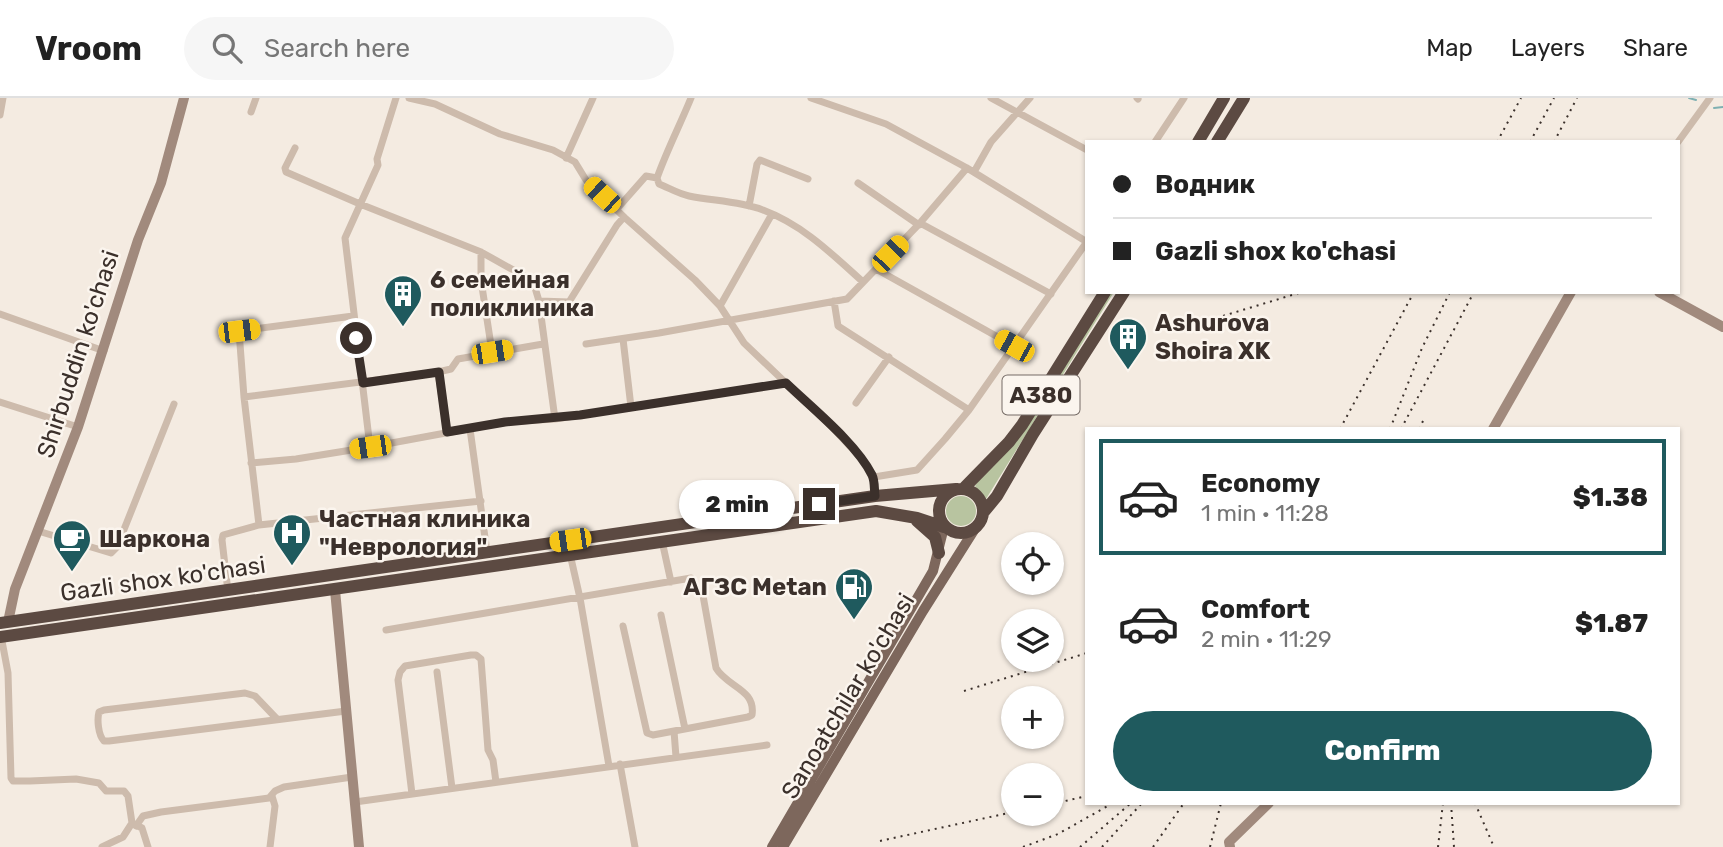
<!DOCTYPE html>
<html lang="en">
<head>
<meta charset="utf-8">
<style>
  body { margin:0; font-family:Rubik,sans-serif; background:#f6f6f6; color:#222; height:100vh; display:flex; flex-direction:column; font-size:26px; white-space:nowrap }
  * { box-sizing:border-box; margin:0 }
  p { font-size:23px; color:#767676 }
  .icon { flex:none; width:38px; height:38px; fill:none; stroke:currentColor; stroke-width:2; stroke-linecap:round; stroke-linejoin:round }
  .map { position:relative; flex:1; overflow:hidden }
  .side { position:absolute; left:1085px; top:329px; width:595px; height:378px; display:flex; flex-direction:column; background:#fff; border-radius:0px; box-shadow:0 2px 5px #0004 }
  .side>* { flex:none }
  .banner { position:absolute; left:1085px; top:42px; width:595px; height:154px; border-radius:0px; box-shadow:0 2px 5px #0004; display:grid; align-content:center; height:154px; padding:0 28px; background:#fff }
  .fabs { position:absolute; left:1001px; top:434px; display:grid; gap:14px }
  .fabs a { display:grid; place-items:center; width:63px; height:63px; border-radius:50%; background:#fff; box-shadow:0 2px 5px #0004; font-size:35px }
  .end { position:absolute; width:32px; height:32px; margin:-16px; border:9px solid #3b302b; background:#fff; box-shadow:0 0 0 4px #fff }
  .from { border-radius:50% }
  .bubble { position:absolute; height:49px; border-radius:24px; background:#fff; box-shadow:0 2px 5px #0004; font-size:23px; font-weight:800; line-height:49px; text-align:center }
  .car { position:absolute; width:21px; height:42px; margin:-21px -10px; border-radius:9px; box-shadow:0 0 5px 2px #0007; background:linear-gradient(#f5c518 24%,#345 0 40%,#f5c518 0 76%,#345 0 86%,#f5c518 0) }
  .banner b { display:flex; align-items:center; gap:24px; height:66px; font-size:26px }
  .banner b+b { border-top:2px solid #e0e0e0 }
  .banner i { width:18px; height:18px; background:#222 }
  ul { padding:12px 0 0; list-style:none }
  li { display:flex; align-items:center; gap:21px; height:116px; margin:0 14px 10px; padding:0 14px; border:4px solid transparent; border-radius:0px }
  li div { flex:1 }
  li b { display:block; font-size:26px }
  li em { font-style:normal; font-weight:800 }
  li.selected { border-color:#1f5a5e }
  li>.icon { width:63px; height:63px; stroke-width:1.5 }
  .primary-button { display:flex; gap:14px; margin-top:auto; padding:14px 28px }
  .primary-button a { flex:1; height:80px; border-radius:42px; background:#1f5a5e; color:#fff; font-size:28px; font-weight:800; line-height:80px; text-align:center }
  header { display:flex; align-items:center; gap:42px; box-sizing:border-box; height:98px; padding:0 35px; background:#fff; border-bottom:2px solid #e0e0e0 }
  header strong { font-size:33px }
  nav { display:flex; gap:38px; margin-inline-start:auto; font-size:24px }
  .search { width:490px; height:63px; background:#f6f6f6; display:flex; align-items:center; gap:18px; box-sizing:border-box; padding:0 24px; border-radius:38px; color:#767676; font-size:26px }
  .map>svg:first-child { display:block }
</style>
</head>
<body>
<header>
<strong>Vroom</strong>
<div class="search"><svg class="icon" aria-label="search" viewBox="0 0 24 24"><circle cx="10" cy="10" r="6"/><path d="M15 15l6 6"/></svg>Search here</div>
<nav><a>Map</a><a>Layers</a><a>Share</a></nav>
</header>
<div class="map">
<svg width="1723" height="749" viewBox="0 0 1723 749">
  <rect width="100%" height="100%" fill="#f4ebe1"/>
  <path fill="#b8c4a0" d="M1109 194H1114L986 401 975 388Z
    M946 413a15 15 0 1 1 30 0a15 15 0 1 1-30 0Z"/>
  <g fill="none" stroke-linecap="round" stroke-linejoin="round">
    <path stroke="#7fb0b2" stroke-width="2" d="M1689 0 1696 2
      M1714 10 1723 9"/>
    <path stroke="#cdbbac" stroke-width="7" d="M409 0 435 6 500 36 553 52 575 64 586 82 624 119 695 182 720 208 744 245 833 330 862 361 874 379 875 398
      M811 0 886 26 967 70 1087 144
      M991 0 1087 52
      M1137 0 1138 1
      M251 14 256 0
      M0 17 3 0
      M1155 44 1184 0
      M1678 44 1710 0
      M295 50 285 70 286 74 360 106 481 154 533 183 539 203
      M566 60 593 0
      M974 74 991 44 1030 0
      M657 80 659 86C669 90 679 96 689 98 714 103 739 103 763 112 803 127 832 156 863 184
      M858 85 919 127
      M749 108 757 66 760 62 808 81
      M616 112 646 78 657 80C667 52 680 27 691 0
      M920 125 1051 196
      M481 154V182L492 254
      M876 171 1014 248
      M834 203 838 228 969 312
      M720 208 772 116
      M0 216 104 253
      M623 241 631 309
      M586 246 659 235 847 201 920 125 967 70
      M438 274 447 334
      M244 299 438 274 451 271 458 261 543 246
      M0 304 78 329
      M856 305 889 259
      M555 321 539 203 569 204 617 127 624 119
      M470 331 487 454
      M370 349 345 140 378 67 377 61 396 0
      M251 365 296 361 370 349 505 324 555 321 786 285
      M874 379 917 372 945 341 969 312 1086 145
      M259 427 244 299 239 233 353 218
      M38 433 111 455 117 449 174 306
      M662 443 671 484
      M570 456 580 500 609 668
      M227 485 222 442 223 437 259 427 481 403
      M661 517 685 631
      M623 528 647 635 653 637 748 619 752 617C756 591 727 589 716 570L702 492
      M386 532 691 480
      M1 538 8 575 11 680 13 683H30L76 681 99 685 106 693H124L128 698 132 725 142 730 148 749
      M437 574 452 690
      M277 621 255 598 245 595 104 612 99 614C97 621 98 637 104 643H109L346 613
      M674 633 676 659
      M620 666 635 749
      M412 696 398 582 400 574 405 568 471 557H476L481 561 488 652 493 662 496 684
      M355 704 767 647
      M136 728 143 718 161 714 269 700 275 693 284 689 352 679
      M102 749 123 739 132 725
      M270 749 275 708 272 698"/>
    <path stroke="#a18a7d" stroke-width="10" d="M1659 194 1723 229
      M1493 331 1571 194
      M335 492 359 749
      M8 524 15 491 78 329 138 142 161 85 184 0
      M1230 749 1229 744 1269 705"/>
    <path stroke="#7d675c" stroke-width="10" d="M772 749 933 473 944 429
      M783 749 923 513 976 429"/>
    <path stroke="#5c4a42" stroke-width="12" d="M1198 44 1224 0
      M1217 44 1244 0
      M964 390 1009 344 1022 327 1105 194
      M939 413a22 22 0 1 1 44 0a22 22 0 1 1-44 0Z
      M983 415 997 398 1033 336 1124 194
      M917 423 935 439 939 455
      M0 525 875 398 956 391
      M0 539 876 413 917 420 944 429"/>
    <path stroke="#3b302b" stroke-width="2" stroke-dasharray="2 5" stroke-linecap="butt" d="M1497 44 1521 0
      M1530 44 1554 0
      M1554 44 1577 0
      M1203 224 1302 194
      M1340 331 1414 194
      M1390 331 1422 250 1450 194
      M1401 331 1474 194
      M1419 331 1424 321
      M964 593 1087 555
      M1451 705 1454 749
      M1475 705 1494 749
      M1052 706 1087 698
      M880 743 1013 714
      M1023 749 1058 736 1113 705
      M1080 749 1131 705
      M1102 749 1142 705
      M1153 749 1184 705
      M1210 749 1221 705
      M1438 749 1443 705"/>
  </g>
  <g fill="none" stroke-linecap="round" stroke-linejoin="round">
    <path stroke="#3b302b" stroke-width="9" d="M356 240 363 285 439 274 447 334 505 324 580 317 786 285C812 310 856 345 872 377 875 383 874 391 875 398L819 406"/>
  </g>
  <defs>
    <symbol id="building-pin" viewBox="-11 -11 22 30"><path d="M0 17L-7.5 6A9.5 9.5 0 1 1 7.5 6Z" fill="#1f5a5e" stroke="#fbf5ee"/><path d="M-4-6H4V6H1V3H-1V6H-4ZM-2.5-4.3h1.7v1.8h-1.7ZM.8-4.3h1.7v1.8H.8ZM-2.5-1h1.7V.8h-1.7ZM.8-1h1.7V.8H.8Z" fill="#fff"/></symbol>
    <symbol id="hospital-pin" viewBox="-11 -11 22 30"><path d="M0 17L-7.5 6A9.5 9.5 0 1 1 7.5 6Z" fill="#1f5a5e" stroke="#fbf5ee"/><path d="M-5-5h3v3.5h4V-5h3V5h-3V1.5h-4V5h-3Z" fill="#fff"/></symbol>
    <symbol id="cafe-pin" viewBox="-11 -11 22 30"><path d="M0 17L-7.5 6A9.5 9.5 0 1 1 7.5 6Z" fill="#1f5a5e" stroke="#fbf5ee"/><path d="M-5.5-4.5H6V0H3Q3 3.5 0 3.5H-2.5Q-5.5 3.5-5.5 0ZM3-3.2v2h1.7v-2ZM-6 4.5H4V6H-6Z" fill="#fff"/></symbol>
    <symbol id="fuel-pin" viewBox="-11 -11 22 30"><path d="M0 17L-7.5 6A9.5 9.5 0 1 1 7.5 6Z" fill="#1f5a5e" stroke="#fbf5ee"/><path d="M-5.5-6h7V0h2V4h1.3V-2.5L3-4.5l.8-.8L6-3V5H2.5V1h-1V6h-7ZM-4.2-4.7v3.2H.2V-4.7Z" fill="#fff"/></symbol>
  </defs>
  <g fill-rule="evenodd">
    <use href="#building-pin" x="381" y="174" width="44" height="60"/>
    <use href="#building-pin" x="1106" y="217" width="44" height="60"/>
    <use href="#hospital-pin" x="270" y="413" width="44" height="60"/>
    <use href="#cafe-pin" x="50" y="419" width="44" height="60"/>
    <use href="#fuel-pin" x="832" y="467" width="44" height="60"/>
  </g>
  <g text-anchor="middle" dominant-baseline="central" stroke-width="5" stroke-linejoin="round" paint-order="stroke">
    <rect fill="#fbf5ee" stroke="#756b66" stroke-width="2" x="1002.5" y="277.5" width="77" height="39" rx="5"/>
    <g font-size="23" font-weight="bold" fill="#3b302b">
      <text x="1041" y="297">A380</text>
    </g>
    <g font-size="24" font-weight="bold" fill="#3b302b" stroke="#fbf5ee" text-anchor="start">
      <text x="430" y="182">6 семейная<tspan x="430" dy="28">поликлиника</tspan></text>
      <text x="1155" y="225">Ashurova<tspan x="1155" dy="28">Shoira XK</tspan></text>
      <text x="319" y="421">Частная клиника<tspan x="319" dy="28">"Неврология"</tspan></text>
      <text x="99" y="441">Шаркона</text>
      <text x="827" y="489" text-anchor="end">АГЗС Metan</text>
    </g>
    <g font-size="24" fill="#3b302b" stroke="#fbf5ee">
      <text transform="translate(78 256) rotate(-72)">Shirbuddin ko'chasi</text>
      <text transform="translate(163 481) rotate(-8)">Gazli shox ko'chasi</text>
      <text transform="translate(848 598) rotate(-59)">Sanoatchilar ko'chasi</text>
    </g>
  </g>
</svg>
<div class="fabs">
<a><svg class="icon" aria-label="locate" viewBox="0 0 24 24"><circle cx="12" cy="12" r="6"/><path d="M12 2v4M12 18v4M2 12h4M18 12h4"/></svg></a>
<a><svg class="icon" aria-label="layers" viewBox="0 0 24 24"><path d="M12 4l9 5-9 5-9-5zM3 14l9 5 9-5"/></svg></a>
<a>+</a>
<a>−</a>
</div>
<i class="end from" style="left:356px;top:240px"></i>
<i class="end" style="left:819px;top:406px"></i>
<div class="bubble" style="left:679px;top:382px;width:116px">2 min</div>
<i class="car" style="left:602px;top:97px;rotate:313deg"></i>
<i class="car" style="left:890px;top:156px;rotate:44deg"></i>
<i class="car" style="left:239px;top:233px;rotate:83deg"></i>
<i class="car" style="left:1014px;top:248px;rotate:299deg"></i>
<i class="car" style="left:492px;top:254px;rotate:81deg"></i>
<i class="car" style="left:370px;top:349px;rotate:262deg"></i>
<i class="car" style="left:570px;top:442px;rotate:262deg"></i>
<div class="banner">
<b><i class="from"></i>Водник</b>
<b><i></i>Gazli shox ko'chasi</b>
</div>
<section class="side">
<ul>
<li class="selected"><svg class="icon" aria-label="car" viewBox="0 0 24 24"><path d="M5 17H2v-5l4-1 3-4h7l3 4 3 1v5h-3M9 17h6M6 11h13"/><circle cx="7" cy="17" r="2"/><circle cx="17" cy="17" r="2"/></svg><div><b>Economy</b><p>1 min · 11:28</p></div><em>$1.38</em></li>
<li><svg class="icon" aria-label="car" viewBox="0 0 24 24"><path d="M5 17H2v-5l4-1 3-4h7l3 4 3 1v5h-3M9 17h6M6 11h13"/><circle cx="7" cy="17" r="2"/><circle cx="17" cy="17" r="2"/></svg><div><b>Comfort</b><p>2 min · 11:29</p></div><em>$1.87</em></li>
</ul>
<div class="primary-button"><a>Confirm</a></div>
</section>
</div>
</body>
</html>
